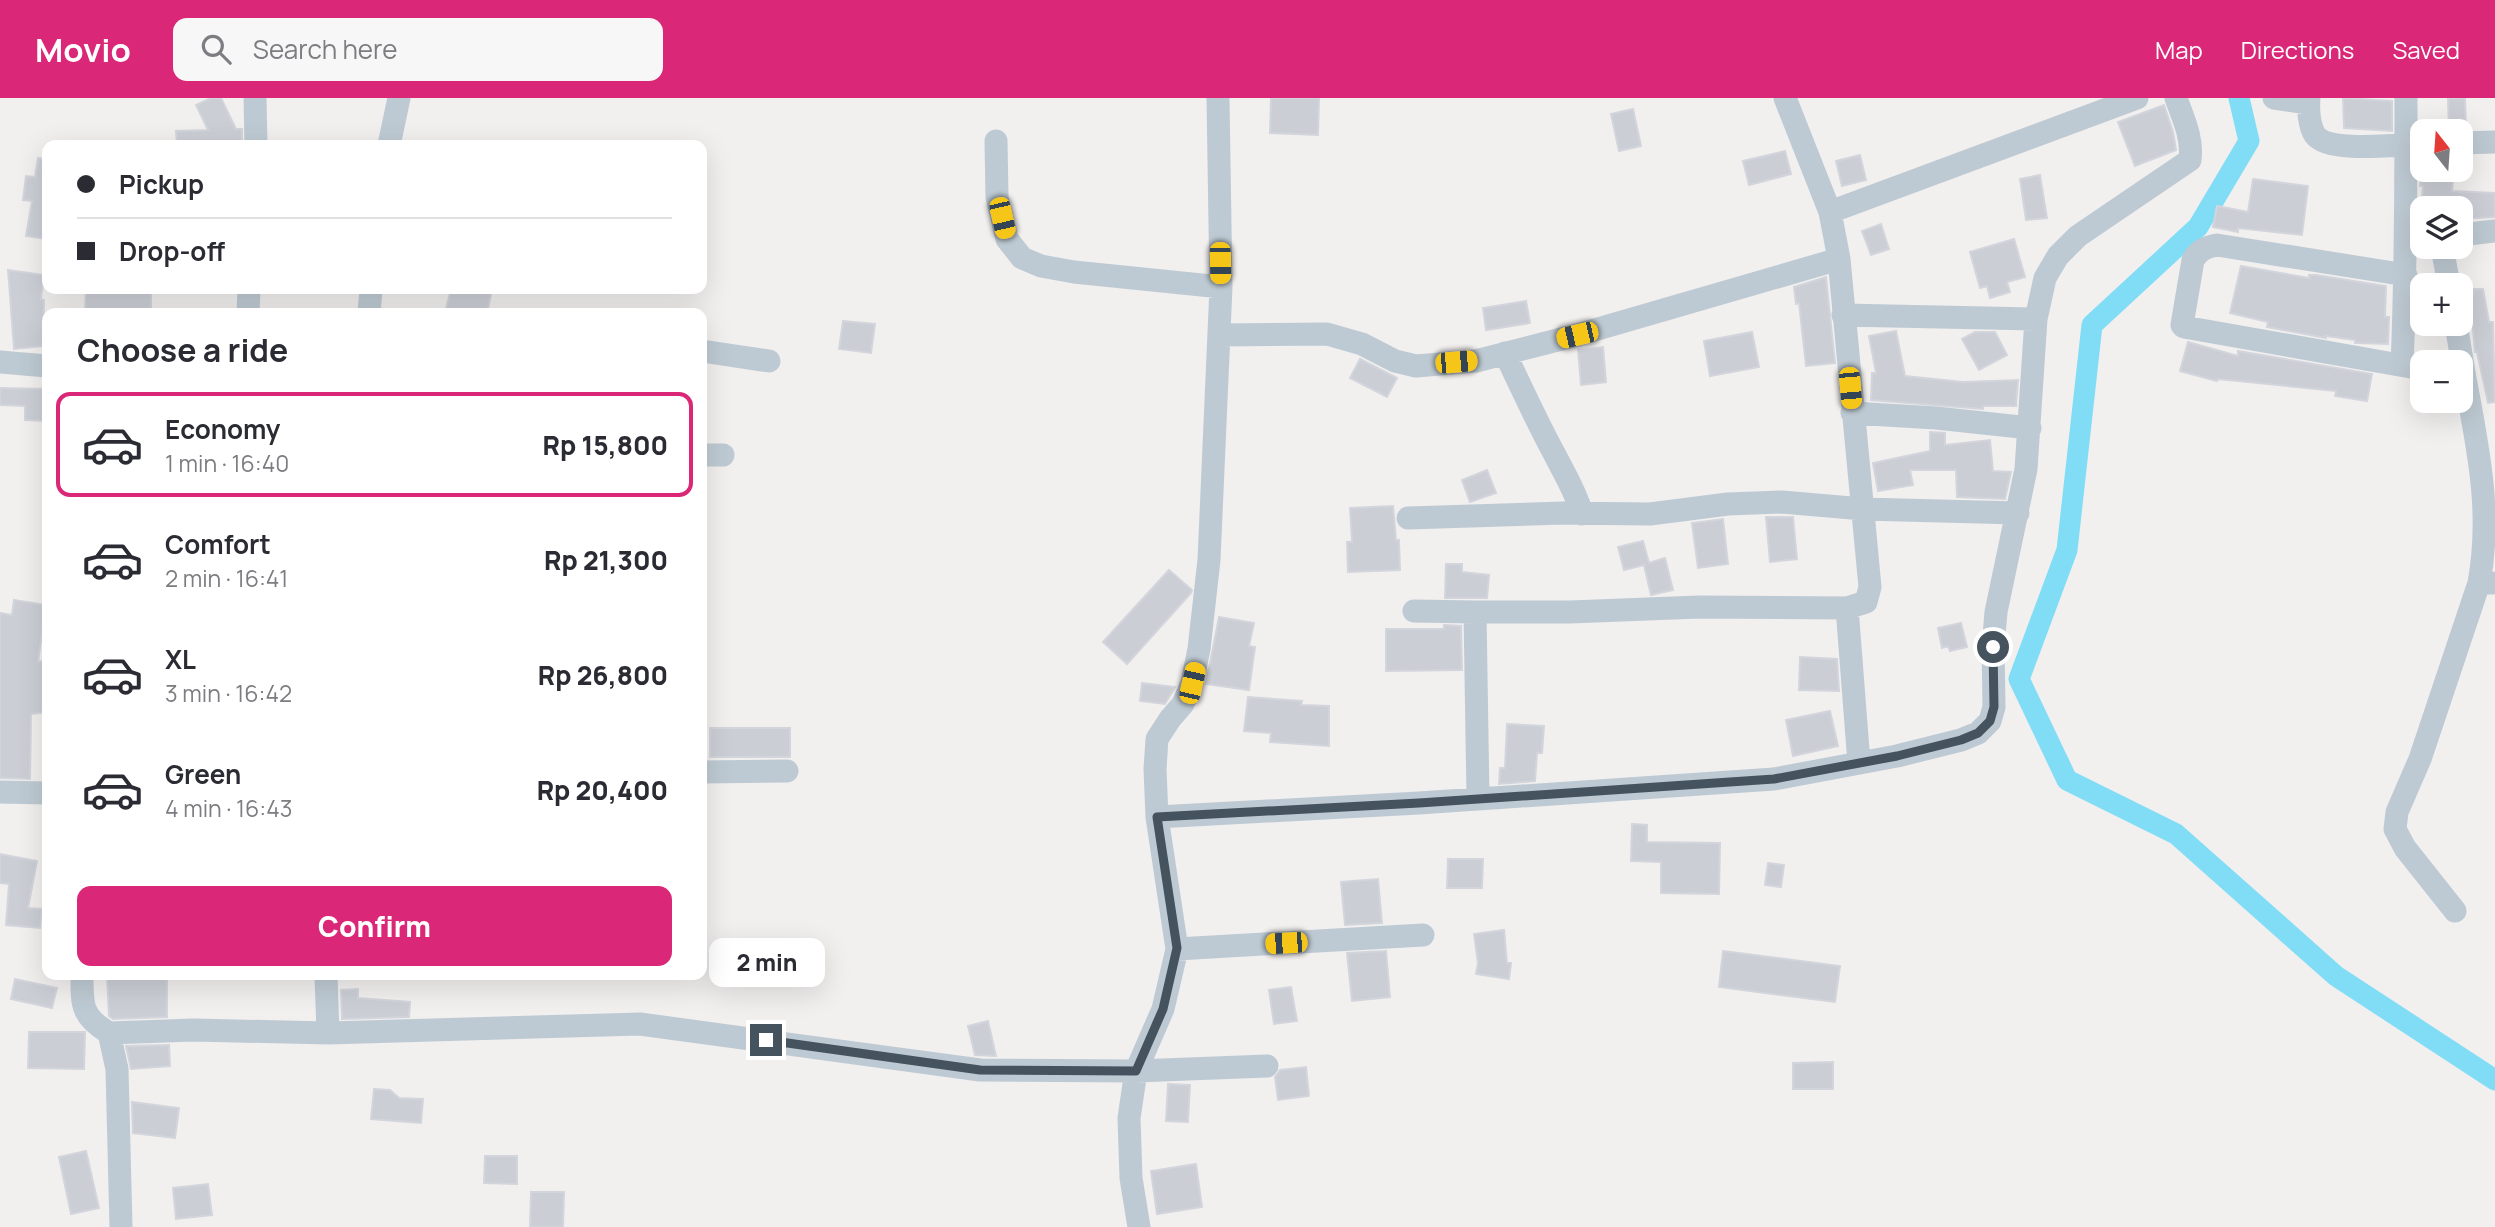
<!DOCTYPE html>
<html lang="en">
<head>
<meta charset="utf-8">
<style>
  body { margin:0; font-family:Manrope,sans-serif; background:#f7f7f7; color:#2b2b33; height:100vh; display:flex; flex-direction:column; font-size:26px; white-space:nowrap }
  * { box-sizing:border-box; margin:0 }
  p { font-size:23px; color:#7c7c81 }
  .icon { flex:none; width:38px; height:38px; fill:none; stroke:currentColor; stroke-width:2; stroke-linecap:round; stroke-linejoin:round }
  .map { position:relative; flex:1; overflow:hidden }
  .panel { position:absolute; left:42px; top:210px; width:665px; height:672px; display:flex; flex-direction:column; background:#fff; border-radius:14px; box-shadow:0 7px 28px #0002 }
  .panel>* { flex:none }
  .top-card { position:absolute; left:42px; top:42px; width:665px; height:154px; border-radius:14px; box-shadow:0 7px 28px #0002; display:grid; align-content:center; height:154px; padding:0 35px; background:#fff }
  .needle { width:46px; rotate:343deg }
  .buttons { position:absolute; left:2410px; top:21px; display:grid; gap:14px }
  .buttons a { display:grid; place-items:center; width:63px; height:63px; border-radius:14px; background:#fff; box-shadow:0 7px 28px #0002; font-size:35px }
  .end { position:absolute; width:32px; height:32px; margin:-16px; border:9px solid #45535f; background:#fff; box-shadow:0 0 0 4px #fff }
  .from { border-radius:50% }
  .bubble { position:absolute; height:49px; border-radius:14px; background:#fff; box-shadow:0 7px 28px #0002; font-size:23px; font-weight:800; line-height:49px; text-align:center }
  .car { position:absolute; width:21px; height:42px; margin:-21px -10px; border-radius:9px; box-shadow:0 0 5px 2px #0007; background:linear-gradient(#f5c518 24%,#345 0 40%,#f5c518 0 76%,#345 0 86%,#f5c518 0) }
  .top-card b { display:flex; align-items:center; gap:24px; height:66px; font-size:26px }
  .top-card b+b { border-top:2px solid #e1e1e2 }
  .top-card i { width:18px; height:18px; background:#2b2b33 }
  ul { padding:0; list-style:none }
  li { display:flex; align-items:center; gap:21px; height:105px; margin:0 14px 10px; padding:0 21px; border:4px solid transparent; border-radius:14px }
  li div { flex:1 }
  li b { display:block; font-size:26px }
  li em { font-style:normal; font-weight:800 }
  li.active { border-color:#db2777 }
  li>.icon { width:63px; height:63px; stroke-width:1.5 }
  h2 { padding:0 35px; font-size:32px; line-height:84px }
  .cta { display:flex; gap:14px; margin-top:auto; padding:14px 35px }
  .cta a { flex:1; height:80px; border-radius:14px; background:#db2777; color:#fff; font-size:28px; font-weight:800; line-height:80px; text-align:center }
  header { display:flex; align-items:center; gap:42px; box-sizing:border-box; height:98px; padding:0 35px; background:#db2777; color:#fff }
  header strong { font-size:33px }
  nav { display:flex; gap:38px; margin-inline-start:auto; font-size:24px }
  .search { width:490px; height:63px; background:#f7f7f7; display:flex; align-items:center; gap:18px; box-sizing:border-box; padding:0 24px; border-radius:14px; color:#7c7c81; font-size:26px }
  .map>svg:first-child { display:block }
</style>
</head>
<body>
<header>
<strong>Movio</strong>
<div class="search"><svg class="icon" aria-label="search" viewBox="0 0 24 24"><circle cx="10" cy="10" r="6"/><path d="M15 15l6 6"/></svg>Search here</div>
<nav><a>Map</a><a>Directions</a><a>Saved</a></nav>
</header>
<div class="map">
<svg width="2495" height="1129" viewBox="0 0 2495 1129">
  <rect width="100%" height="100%" fill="#f2efef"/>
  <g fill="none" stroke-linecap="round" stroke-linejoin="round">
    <path stroke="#81ddf6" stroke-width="21" d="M2239 0 2249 43 2198 129 2092 227 2067 452 2019 581 2067 682 2176 736 2336 878 2495 982"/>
  </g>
  <path fill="#cbced5" stroke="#d3d5dc" stroke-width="2" d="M211 0H221L236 31H242V47H177L176 33 208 32 196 7Z
    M1271 0H1319L1318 37 1270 35Z
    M2343 0 2392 3V33L2344 30Z
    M2448 0H2465L2466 31 2449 33Z
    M2164 7 2173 34 2176 52 2135 68 2118 24Z
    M1633 11 1641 48 1619 53 1611 16Z
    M1785 53 1791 76 1749 87 1743 63Z
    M1860 57 1866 82 1842 88 1836 63Z
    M38 60 47 61V141L26 138 32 103 23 102 26 78 35 79Z
    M2421 72H2454L2452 93 2495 95V119L2460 121V110H2421L2423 88H2420Z
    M2040 77 2047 120 2026 122 2020 81Z
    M2253 81 2308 88 2302 137 2238 130V134L2213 129 2217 108 2248 114Z
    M1881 126 1889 151 1871 157 1862 133Z
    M2014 141 2025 179 2007 184 2010 194 1990 200 1987 188 1980 190 1970 154Z
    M2241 168 2309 180V177H2316L2386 188 2385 219H2389L2388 246 2357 245H2355V242L2326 238V240L2267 229 2268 224 2230 215Z
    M8 172 44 177 41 201 44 202 43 248 14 251Z
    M1826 179 1835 265 1806 268 1799 205 1796 206 1794 189Z
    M86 191H151V215H85Z
    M451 191H492L487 215H445Z
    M2466 191H2483L2489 224H2493L2495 304 2488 305 2477 254H2475L2471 210Z
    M1526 203 1530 225 1486 232 1483 210Z
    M843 223 875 226 871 255 839 251Z
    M1896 233 1905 278 1963 284 2018 282 2016 308H1983V311L1871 302 1872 275H1876L1869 238Z
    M1752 234 1759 269 1710 278 1704 243Z
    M1975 234H1995L2007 257 1979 272 1962 241Z
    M2188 244 2238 258V253L2372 276 2367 303 2335 298 2336 293 2218 281 2217 283 2180 273Z
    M1603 249 1606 284 1581 287 1578 252Z
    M1360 261 1397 280 1387 299 1350 280Z
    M0 290 47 291V323L25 322V308L0 307Z
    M1930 334 1945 335V347L1990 342 1993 373 2011 374 2005 401 1957 399 1956 372H1910L1913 387 1878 393 1873 365 1930 353Z
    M1487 372 1496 395 1470 404 1462 382Z
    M1393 408 1396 442H1399L1400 472 1348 474 1347 444H1352L1350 410Z
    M1766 419H1793L1797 461 1770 464Z
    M1723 421 1728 466 1698 470 1692 425Z
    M1643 443 1649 465 1665 460 1673 492 1651 497 1644 467 1624 472 1618 449Z
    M1446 466H1462V474L1489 477 1487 500H1445Z
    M1169 472 1192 492 1191 495 1127 566 1103 544Z
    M14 502 46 507 38 564 47 562V614L31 616 30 681 0 680V515L12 517Z
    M1219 519 1254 525 1249 548 1255 549 1249 592 1206 586Z
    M1961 525 1967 549 1950 553 1948 548 1942 550 1938 530Z
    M1444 527 1461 528 1462 572 1386 573V531H1444Z
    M1800 559 1837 561 1839 593 1799 592Z
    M1142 585 1175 589 1165 606 1140 603Z
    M1248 599 1302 603 1301 607 1329 608V648L1270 644 1271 635 1244 633Z
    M1830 613 1838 648 1793 658 1786 622Z
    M1507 626 1544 628 1542 655H1537L1535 683 1499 686 1500 670H1505Z
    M710 630H790V659H710Z
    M1632 726 1647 727V744L1720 745 1719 796 1661 795V764L1631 763Z
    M0 756 37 763 28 810 42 811 40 830 6 827 9 786 0 785Z
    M1448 761H1483L1482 790H1447Z
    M1768 765 1784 767 1781 789 1765 787Z
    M1378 781 1382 825 1345 827 1341 784Z
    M1504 832 1507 865H1511L1509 881 1476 876 1478 865 1474 836Z
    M1386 853 1390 899 1352 903 1347 855Z
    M1723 853 1840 868 1835 904 1719 889Z
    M107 877H167V919L113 921 109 918Z
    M15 881 57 890 52 910 11 901Z
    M1291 889 1297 923 1274 926 1269 892Z
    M358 891V900L410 904 409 919 342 921 341 892Z
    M988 923 996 958 975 957 968 928Z
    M29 934H85L84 971 28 970Z
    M169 947 170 968 131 971 126 948Z
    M1833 964V991H1793V965Z
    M1306 969 1309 998 1278 1002 1275 979 1280 972Z
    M1168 986 1190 987 1188 1024 1166 1023Z
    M374 991 390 992 399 1000 423 1001 421 1025 371 1021Z
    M132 1004 179 1010 175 1040 133 1035Z
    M86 1053 99 1110 71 1116 59 1059Z
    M485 1058H517V1086L484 1085Z
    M1196 1066 1202 1109 1157 1116 1151 1073Z
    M208 1086 212 1117 176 1121 173 1090Z
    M531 1094H564L563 1129H530Z"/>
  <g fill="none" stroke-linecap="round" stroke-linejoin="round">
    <path stroke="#becad3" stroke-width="23" d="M255 0 256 47
      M1785 0 1830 114 2137 0
      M2274 0 2308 5
      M2309 0C2308 11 2309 28 2315 37 2329 56 2399 46 2422 46
      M996 43 997 99 1007 141 1022 160 1041 168 1074 174 1221 189
      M2460 45 2495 44
      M389 47 399 0
      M2460 137 2495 133
      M2442 149 2449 187
      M2406 177 2217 147C2206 149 2199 152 2193 162L2182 227 2184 229 2422 271
      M248 215 249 191
      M369 215 371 191
      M1843 217 2036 221
      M2456 226 2465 280
      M1219 237 1327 236 1362 246 1395 263 1416 268 1476 263 1577 237 1839 161 1830 114
      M702 253 769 263
      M1505 255C1521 289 1537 324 1555 357 1565 377 1576 394 1582 416
      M0 264 47 268
      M2402 266C2406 178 2406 89 2406 0
      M2460 279 2465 280C2478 351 2492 413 2479 485H2492
      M1852 315 1936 320 2030 330
      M702 357H723
      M1408 420 1563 415 1650 416 1728 406 1782 404 1863 411 2018 415
      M1847 510 1859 665
      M1414 513 1475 514
      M702 674 787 673
      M0 694 47 695
      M1478 700 1475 514H1570L1699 509 1847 510 1866 504 1870 489 1839 161
      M1157 719 1155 671 1157 641 1170 621 1183 606 1192 585 1199 551 1209 462 1221 189 1218 0
      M2455 813 2405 750 2395 731 2397 714 2420 661 2479 485
      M1177 851 1423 837
      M82 877C82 907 81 918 109 935
      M326 877 328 935
      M109 935 193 932 328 935 640 926 980 972 1136 973 1267 968
      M109 935 117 971 121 1129
      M1139 1129 1131 1080 1129 1020 1136 973 1163 911 1177 851 1157 719 1419 705 1774 681 1897 658 1961 642 1978 635 1990 623 1994 609 1993 549 1996 514 2026 371 2036 221 2045 180 2058 158 2078 138 2190 62C2193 40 2183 20 2176 0"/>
  </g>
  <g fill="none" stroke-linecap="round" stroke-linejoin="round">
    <path stroke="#45535f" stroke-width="9" d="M766 942 980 972 1136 973 1163 911 1177 850 1157 719 1419 705 1774 681 1897 658 1961 642 1978 635 1990 623 1994 609 1993 549"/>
  </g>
</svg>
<div class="buttons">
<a><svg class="needle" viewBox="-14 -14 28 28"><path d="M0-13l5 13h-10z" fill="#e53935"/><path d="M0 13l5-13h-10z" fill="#7c7c81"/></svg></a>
<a><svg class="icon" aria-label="layers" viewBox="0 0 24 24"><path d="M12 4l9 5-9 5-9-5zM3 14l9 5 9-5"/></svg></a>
<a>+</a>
<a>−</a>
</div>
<i class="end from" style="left:1993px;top:549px"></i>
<i class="end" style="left:766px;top:942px"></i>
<div class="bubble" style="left:709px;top:840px;width:116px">2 min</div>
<i class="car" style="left:1002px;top:120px;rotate:167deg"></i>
<i class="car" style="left:1220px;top:165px;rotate:179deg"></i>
<i class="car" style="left:1577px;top:237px;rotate:257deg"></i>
<i class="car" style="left:1456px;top:264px;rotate:85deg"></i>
<i class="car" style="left:1850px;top:290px;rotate:175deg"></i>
<i class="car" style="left:1192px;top:585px;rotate:13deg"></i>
<i class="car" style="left:1286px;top:845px;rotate:267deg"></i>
<div class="top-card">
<b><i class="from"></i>Pickup</b>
<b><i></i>Drop-off</b>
</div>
<section class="panel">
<h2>Choose a ride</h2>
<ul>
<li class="active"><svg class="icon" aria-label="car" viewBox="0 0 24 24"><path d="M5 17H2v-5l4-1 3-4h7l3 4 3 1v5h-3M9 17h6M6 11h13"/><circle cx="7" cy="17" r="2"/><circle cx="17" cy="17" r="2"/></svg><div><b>Economy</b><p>1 min · 16:40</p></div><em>Rp 15,800</em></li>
<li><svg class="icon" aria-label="car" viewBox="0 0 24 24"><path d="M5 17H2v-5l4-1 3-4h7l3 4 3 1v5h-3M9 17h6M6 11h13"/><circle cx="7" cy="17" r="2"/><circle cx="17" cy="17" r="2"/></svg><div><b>Comfort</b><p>2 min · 16:41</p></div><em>Rp 21,300</em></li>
<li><svg class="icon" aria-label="car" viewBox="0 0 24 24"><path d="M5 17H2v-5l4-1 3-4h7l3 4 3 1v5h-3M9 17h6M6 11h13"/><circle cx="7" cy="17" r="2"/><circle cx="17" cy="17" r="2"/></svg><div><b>XL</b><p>3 min · 16:42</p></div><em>Rp 26,800</em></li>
<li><svg class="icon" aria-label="car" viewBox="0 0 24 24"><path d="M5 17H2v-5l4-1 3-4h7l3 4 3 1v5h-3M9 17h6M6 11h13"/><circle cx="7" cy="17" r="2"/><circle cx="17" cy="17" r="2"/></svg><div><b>Green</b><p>4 min · 16:43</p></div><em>Rp 20,400</em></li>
</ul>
<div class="cta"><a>Confirm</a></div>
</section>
</div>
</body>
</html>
